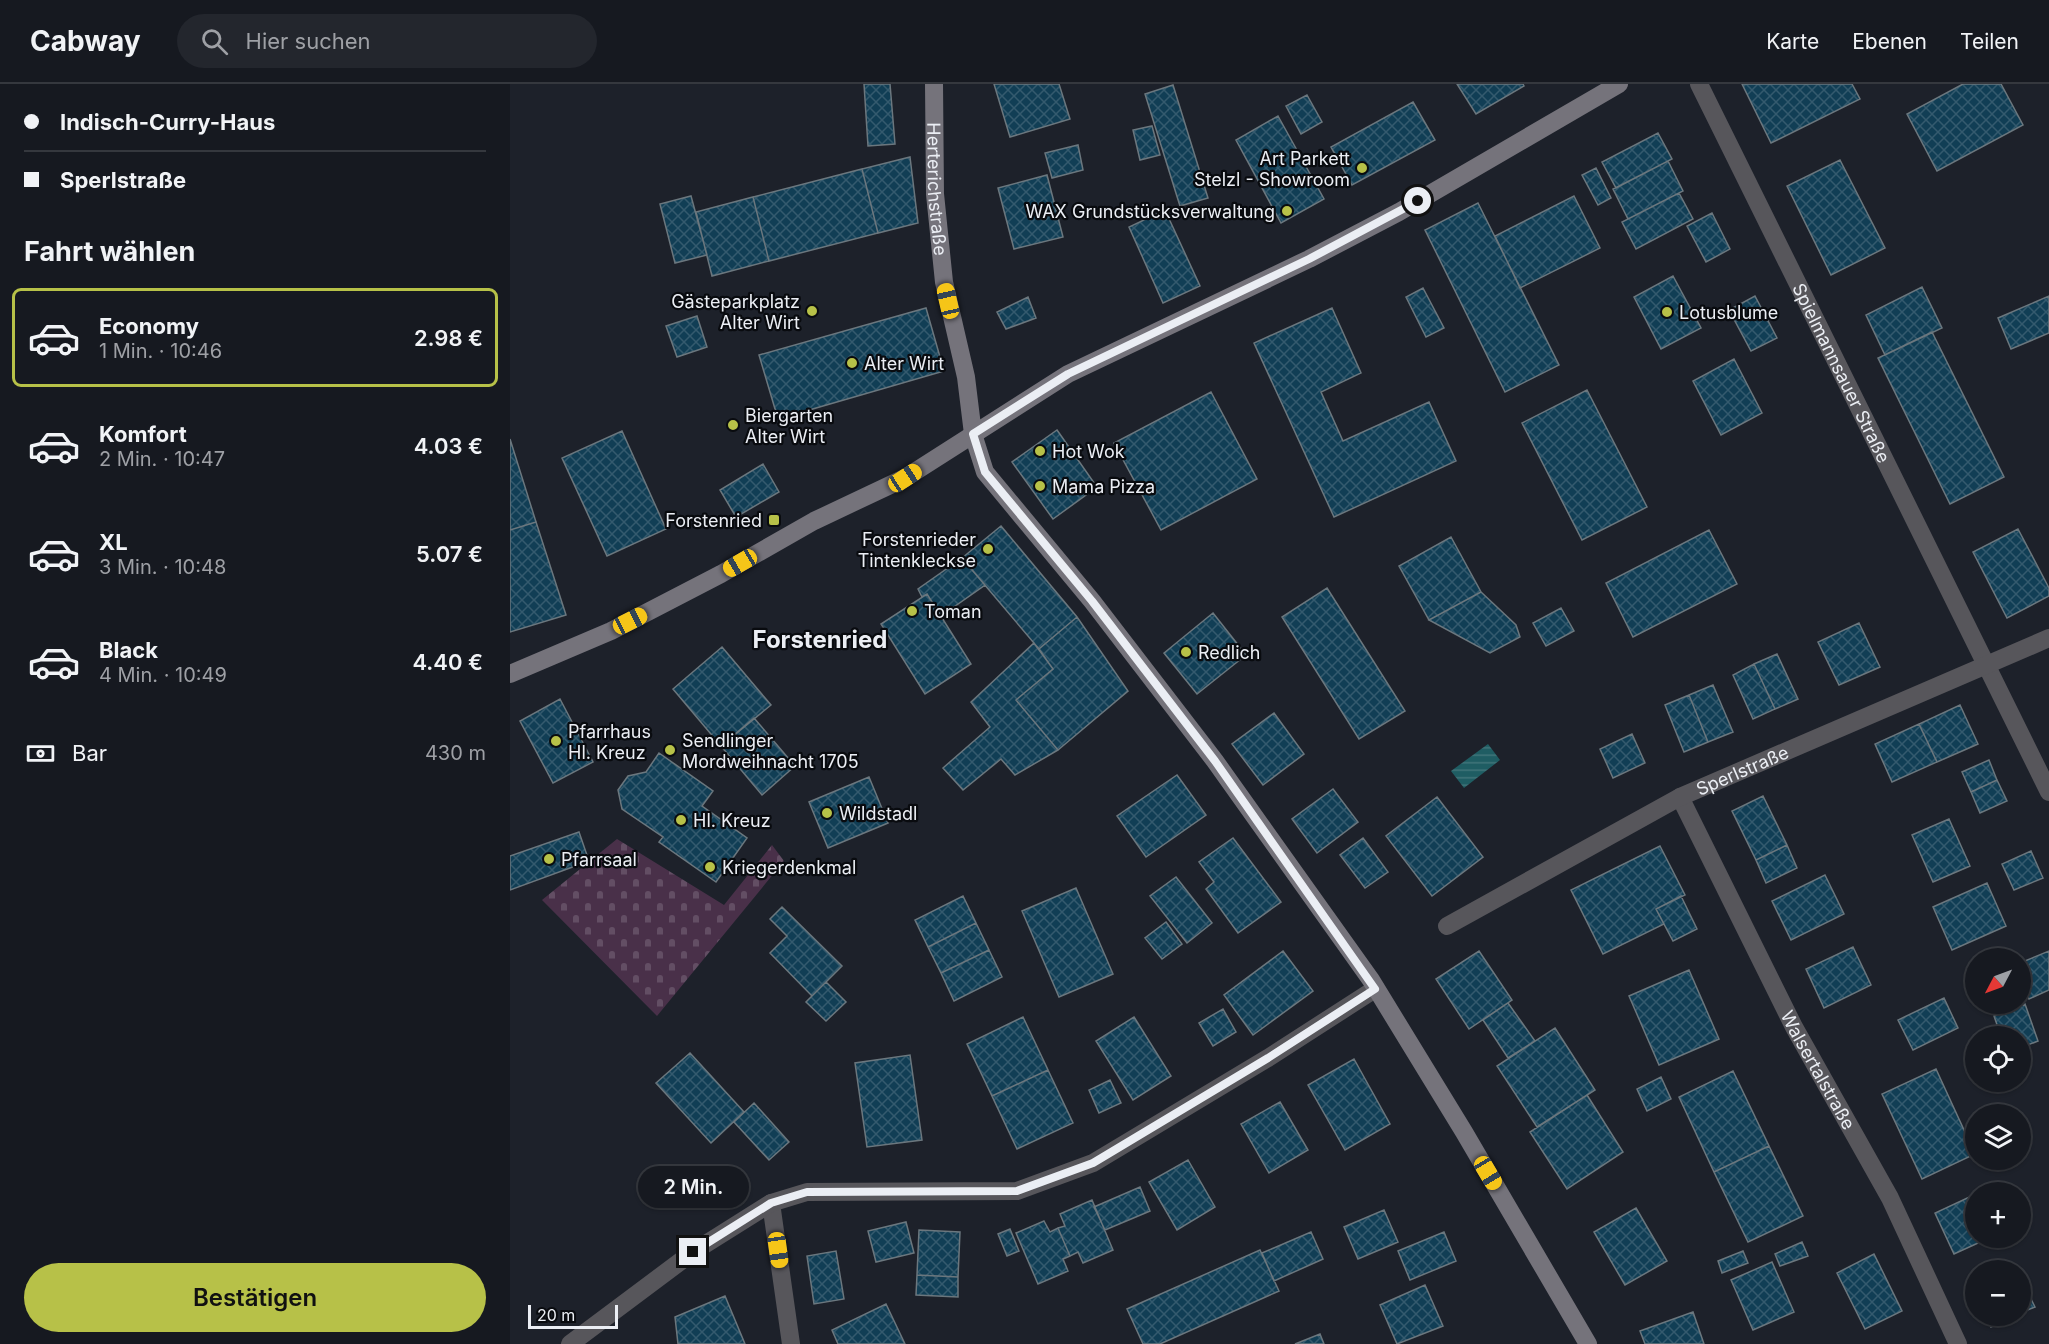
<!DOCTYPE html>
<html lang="de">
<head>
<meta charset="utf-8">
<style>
  body { margin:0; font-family:Inter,sans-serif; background:#23262d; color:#f1f3f6; height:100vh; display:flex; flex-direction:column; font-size:22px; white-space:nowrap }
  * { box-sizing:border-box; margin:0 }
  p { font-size:20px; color:#9ea0a5 }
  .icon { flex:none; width:33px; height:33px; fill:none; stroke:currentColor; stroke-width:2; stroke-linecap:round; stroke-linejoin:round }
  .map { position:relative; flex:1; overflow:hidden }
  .details { display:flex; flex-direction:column; background:#161920; width:510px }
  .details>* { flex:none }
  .hud { display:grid; align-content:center; height:132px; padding:0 24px; background:#161920 }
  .needle { width:39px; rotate:229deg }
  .controls { position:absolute; left:1455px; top:864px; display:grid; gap:12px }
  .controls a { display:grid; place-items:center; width:66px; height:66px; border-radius:50%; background:#161920; box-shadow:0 2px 4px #0004,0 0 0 2px #35383e; font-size:30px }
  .scale { position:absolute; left:18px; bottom:15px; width:90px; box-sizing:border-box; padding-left:6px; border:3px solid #ebeef4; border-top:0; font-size:16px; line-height:21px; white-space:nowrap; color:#ebeef4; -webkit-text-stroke:4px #090b0f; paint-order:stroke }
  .end { position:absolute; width:27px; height:27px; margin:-14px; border:8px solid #ebeef4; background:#111; box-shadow:0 0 0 3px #111 }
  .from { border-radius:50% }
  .bubble { position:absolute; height:42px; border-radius:21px; background:#161920; box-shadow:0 2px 4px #0004,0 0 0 2px #35383e; font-size:20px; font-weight:600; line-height:42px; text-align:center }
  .car { position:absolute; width:18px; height:36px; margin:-18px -9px; border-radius:8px; box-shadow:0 0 4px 2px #0007; background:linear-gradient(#f5c518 24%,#345 0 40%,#f5c518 0 76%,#345 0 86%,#f5c518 0) }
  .hud b { display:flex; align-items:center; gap:21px; height:57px; font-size:22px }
  .hud b+b { border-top:2px solid #35383e }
  .hud i { width:15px; height:15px; background:#f1f3f6 }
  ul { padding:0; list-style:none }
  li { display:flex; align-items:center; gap:18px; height:99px; margin:0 12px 9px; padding:0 12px; border:3px solid transparent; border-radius:9px }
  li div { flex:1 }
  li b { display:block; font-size:22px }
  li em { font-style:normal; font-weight:600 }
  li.active { border-color:#b7c148 }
  li>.icon { width:54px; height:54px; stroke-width:1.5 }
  h2 { padding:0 24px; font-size:27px; line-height:72px }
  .pay { display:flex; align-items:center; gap:15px; height:66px; padding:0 24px; font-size:22px }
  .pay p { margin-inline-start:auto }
  .button { display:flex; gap:12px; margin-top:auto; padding:12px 24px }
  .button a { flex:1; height:69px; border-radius:36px; background:#b7c148; color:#111; font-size:24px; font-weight:600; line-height:69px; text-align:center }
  header { display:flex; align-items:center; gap:36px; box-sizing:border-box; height:84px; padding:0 30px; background:#161920; border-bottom:2px solid #35383e }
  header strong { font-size:28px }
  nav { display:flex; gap:33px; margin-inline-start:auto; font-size:21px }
  .search { width:420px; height:54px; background:#23262d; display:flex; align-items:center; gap:15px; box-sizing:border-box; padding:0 21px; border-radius:33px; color:#9ea0a5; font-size:22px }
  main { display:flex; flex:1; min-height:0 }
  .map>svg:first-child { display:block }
</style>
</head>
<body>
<header>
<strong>Cabway</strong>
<div class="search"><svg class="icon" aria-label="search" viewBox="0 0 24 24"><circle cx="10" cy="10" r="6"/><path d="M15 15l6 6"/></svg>Hier suchen</div>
<nav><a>Karte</a><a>Ebenen</a><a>Teilen</a></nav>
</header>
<main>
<section class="details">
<div class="hud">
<b><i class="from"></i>Indisch-Curry-Haus</b>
<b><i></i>Sperlstraße</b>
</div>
<h2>Fahrt wählen</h2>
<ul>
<li class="active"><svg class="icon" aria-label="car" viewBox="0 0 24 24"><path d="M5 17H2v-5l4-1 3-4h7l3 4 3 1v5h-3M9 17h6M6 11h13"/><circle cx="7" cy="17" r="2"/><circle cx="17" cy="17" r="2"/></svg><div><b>Economy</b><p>1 Min. · 10:46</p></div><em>2.98 €</em></li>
<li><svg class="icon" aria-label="car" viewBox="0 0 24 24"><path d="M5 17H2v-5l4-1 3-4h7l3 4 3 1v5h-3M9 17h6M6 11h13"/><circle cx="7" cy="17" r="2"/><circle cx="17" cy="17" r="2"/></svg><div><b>Komfort</b><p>2 Min. · 10:47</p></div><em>4.03 €</em></li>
<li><svg class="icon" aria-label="car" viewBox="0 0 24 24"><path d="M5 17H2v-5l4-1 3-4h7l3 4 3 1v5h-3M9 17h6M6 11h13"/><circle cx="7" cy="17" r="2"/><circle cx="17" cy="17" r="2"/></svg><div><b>XL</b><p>3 Min. · 10:48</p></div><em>5.07 €</em></li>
<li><svg class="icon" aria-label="car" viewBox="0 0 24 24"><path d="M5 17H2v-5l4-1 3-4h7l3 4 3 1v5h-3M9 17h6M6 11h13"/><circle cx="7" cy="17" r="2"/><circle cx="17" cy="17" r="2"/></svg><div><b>Black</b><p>4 Min. · 10:49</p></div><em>4.40 €</em></li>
</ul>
<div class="pay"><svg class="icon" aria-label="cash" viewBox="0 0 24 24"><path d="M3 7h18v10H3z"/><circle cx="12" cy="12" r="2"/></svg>Bar<p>430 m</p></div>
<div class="button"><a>Bestätigen</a></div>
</section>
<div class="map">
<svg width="1539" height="1260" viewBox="0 0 1539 1260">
  <defs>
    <pattern id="cemetery-stones" width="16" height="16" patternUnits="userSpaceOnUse" patternTransform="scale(1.5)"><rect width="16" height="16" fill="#493049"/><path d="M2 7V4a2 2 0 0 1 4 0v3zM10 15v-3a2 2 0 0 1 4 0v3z" fill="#634e64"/></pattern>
    <pattern id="water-rules" width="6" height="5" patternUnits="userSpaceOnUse" patternTransform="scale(1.5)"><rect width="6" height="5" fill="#1f5d63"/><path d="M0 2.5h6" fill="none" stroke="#40757a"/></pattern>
    <pattern id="building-cross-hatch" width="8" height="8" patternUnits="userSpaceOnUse" patternTransform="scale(1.5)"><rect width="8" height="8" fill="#113e55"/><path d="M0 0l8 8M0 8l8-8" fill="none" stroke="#345a6e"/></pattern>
  </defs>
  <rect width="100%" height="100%" fill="#1d212a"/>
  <path fill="url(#cemetery-stones)" d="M107 755 214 821 262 761 274 777 147 932 32 816Z"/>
  <path fill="url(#water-rules)" d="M978 660 990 676 954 704 941 687Z"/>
  <path fill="url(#building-cross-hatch)" stroke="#6b777e" stroke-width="1.5" d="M354 0H380L385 60 358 62Z
    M484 0H549L560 35 500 53Z
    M947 0H1013L1014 2 966 30Z
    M1232 0H1342L1350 15 1261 59Z
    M1453 0H1491L1513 41 1427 87 1397 30Z
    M663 1 698 114 670 122 635 10Z
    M797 11 812 38 791 50 776 22Z
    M903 18 925 56 842 101 821 63Z
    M768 32 814 115 771 139 726 56Z
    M642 42 650 71 630 76 623 46Z
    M1148 49 1162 75 1106 104 1092 78Z
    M568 61 573 86 542 94 535 69Z
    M400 73 408 139 368 149 352 85Z
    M1330 76 1375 164 1321 191 1277 102Z
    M1158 77 1173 107 1118 135 1103 105Z
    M1086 84 1101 114 1088 121 1072 91Z
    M352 85 368 149 259 177 243 113Z
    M537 91 553 153 504 165 488 104Z
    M1169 109 1183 135 1126 165 1112 138Z
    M181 112 197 171 165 179 150 120Z
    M1064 112 1090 164 1010 204 985 152Z
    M243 113 259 177 202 192 186 128Z
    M968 119 1049 281 995 308 915 146Z
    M655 126 690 202 653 219 619 143Z
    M1202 129 1220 165 1196 178 1177 142Z
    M1163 192 1191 244 1151 265 1124 213Z
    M1412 203 1432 244 1375 271 1356 231Z
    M913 204 934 244 916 253 896 213Z
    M1245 212 1267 254 1241 267 1219 226Z
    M1539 212V249L1501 265 1488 234Z
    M518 213 526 234 496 245 487 228Z
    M416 224 434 287 268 335 249 271Z
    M822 224 851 289 811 308 833 357 919 318 946 377 824 433 744 259Z
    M187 232 197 263 167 273 156 242Z
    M1422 248 1494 393 1440 420 1368 274Z
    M1224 275 1252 329 1211 351 1183 297Z
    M1077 306 1137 423 1072 456 1012 339Z
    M701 308 747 395 651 446 604 359Z
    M547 346 587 403 543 435 502 378Z
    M112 347 156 445 97 472 52 374Z
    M0 355 26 438 0 446Z
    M253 380 269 408 226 433 210 406Z
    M26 438 56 531 0 548V446Z
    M491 442 567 533 529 565 452 474Z
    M1508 445 1539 504V512L1497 534 1463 468Z
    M1199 446 1227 500 1123 553 1096 499Z
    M941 453 971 508 919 536 889 482Z
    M452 474 475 501 431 532 417 510 412 513 408 505Z
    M817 504 895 627 849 655 772 533Z
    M971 508 1006 541 1010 553 980 569 919 536Z
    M417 510 461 580 415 610 371 540Z
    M1051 524 1064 547 1036 562 1023 539Z
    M703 529 736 571 687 610 654 569Z
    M567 533 618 607 548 666 506 616 543 585 529 565Z
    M1349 539 1370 583 1329 601 1308 558Z
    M524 559 543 585 506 616 548 666 505 691 491 675 453 706 433 684 480 643 461 618Z
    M212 563 261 621 211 662 163 605Z
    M1267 570 1288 615 1265 625 1244 580Z
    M1244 580 1265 625 1243 635 1223 591Z
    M1203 601 1223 648 1198 658 1179 611Z
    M1179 611 1198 658 1174 668 1155 621Z
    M50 615 83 678 43 699 10 637Z
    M1450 621 1468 660 1427 678 1409 640Z
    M764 629 794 670 753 701 722 660Z
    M244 634 285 682 252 711 211 662Z
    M1409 640 1427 678 1382 698 1365 660Z
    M1122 650 1135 679 1103 694 1090 665Z
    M149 669 203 707 192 722 237 754 206 798 149 758 153 753 112 725 108 706 118 692 136 688Z
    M1479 676 1487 696 1461 708 1452 688Z
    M667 691 696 731 636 773 607 732Z
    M359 693 378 739 318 764 299 718Z
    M1487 696 1497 717 1470 729 1461 708Z
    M823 705 848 738 807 769 782 735Z
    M1253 712 1277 761 1246 776 1222 727Z
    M927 713 973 773 922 812 876 752Z
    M1439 735 1460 782 1423 798 1402 751Z
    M69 748 79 777 0 806V772Z
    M723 754 771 818 728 849 696 805 704 798 689 778Z
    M853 754 878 788 855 804 830 771Z
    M1277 761 1287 784 1256 799 1246 776Z
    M1150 762 1175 811 1146 825 1154 840 1093 870 1061 806Z
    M1521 767 1533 794 1504 806 1492 780Z
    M1315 791 1334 830 1281 856 1262 817Z
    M666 793 702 839 677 859 640 812Z
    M1477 799 1496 842 1442 866 1423 823Z
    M566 804 603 890 549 913 512 827Z
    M453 812 466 839 418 863 405 836Z
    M1171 812 1187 845 1163 857 1146 825Z
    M272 823 332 882 302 912 260 869 277 852 260 835Z
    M656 838 672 860 652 875 635 854Z
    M466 839 479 866 431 889 418 863Z
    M1343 863 1361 901 1314 924 1296 885Z
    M479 866 492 893 444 917 431 889Z
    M773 867 803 907 743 951 714 911Z
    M969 867 1002 916 959 945 926 895Z
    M1539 867V906L1519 915 1510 896V879Z
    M1179 886 1209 955 1149 981 1119 912Z
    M316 898 336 918 316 937 296 918Z
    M1434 914 1448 944 1403 966 1388 936Z
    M998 919 1025 957 998 974 973 936Z
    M1515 920 1528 957 1510 964V952H1491L1484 932Z
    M713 925 726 948 703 962 689 939Z
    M513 933 538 986 482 1012 457 960Z
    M624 933 661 992 623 1016 586 957Z
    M1045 944 1085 1006 1027 1043 987 982Z
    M180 969 234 1028 201 1059 146 999Z
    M400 971 412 1056 357 1063 345 979Z
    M844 975 880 1040 835 1066 798 1001Z
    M1426 985 1465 1070 1412 1095 1372 1010Z
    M538 986 563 1039 507 1065 482 1012Z
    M1223 987 1259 1062 1204 1088 1169 1013Z
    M1151 993 1161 1015 1137 1027 1127 1005Z
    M600 996 611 1019 589 1029 579 1006Z
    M1077 1011 1113 1068 1057 1105 1020 1048Z
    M770 1018 798 1066 759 1089 731 1040Z
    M244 1019 279 1058 259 1076 224 1038Z
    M1259 1062 1293 1132 1238 1158 1204 1088Z
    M678 1076 705 1123 667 1146 639 1098Z
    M630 1103 640 1127 595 1146 584 1123Z
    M1466 1110V1154H1479L1444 1170 1425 1129Z
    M582 1116 603 1166 573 1179 568 1168 560 1172 548 1144 555 1142 550 1130Z
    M1126 1124 1157 1177 1115 1201 1084 1148Z
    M874 1126 888 1158 848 1175 834 1143Z
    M534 1137 540 1148 548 1144 560 1172 553 1175 558 1187 528 1200 506 1149Z
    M396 1138 404 1169 366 1178 358 1147Z
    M500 1145 509 1167 497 1172 488 1150Z
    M409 1146 450 1148 448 1193 407 1191Z
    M801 1148 813 1175 764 1197 752 1169Z
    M934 1148 946 1177 900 1196 888 1167Z
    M1292 1158 1298 1172 1270 1182 1265 1170Z
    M750 1166 769 1207 650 1260H633L617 1225Z
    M326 1167 334 1215 304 1220 297 1172Z
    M1233 1167 1238 1179 1212 1189 1208 1177Z
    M1364 1170 1392 1227 1355 1245 1327 1189Z
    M1262 1178 1284 1228 1243 1246 1221 1196Z
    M407 1191 448 1193V1213L406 1211Z
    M1510 1193 1525 1223 1510 1229Z
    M915 1201 933 1242 887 1260 870 1221Z
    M215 1212 235 1260H168L165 1233Z
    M376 1220 395 1260H328L322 1246Z
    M1183 1228 1194 1260H1135L1130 1247Z
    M1476 1232H1506L1481 1243Z
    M810 1250 814 1260H785Z"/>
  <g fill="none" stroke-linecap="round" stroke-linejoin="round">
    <path stroke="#57565b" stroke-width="18" d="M261 1119 281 1260"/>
    <g stroke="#57565b" stroke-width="18">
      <path id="s1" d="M1189 0 1539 708"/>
      <path id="s2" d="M1170 713 1284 943 1380 1114 1448 1260"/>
      <path id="s3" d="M937 842 1170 713 1539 554"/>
      <path d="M60 1260 183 1168 261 1119 297 1108 507 1107 583 1079 758 974 865 905"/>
    </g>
    <g stroke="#75737b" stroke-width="18">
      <path id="s4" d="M424 0 425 110 434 198 456 293 463 350 475 388 582 517 705 677 861 896 954 1048 1078 1260"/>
      <path d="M0 590 101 547 211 490 304 437 395 394 558 290 799 175 889 128 1109 0"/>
    </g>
  </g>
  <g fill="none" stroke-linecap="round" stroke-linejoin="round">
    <path stroke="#ebeef4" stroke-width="8" d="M183 1168 261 1119 297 1108 507 1107 583 1079 758 974 865 905 705 677 582 517 475 388 463 350 558 290 799 175 908 117"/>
  </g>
  <g fill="#b7c148" stroke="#090b0f" stroke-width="2">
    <circle cx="852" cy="84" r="6"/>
    <circle cx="777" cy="127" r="6"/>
    <circle cx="302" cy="227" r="6"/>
    <circle cx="1157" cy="228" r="6"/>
    <circle cx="342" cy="279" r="6"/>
    <circle cx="223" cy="341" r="6"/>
    <circle cx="530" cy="367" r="6"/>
    <circle cx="530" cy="402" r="6"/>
    <rect x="258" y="430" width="12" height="12" rx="3"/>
    <circle cx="478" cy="465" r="6"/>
    <circle cx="402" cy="527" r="6"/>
    <circle cx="676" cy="568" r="6"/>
    <circle cx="46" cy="657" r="6"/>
    <circle cx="160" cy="666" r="6"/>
    <circle cx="317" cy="729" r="6"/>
    <circle cx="171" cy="736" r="6"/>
    <circle cx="39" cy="775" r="6"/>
    <circle cx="200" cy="783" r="6"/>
  </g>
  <g text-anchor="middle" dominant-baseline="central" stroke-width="4.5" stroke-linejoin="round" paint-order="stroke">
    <g font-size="18" fill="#ebeef4" stroke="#090b0f" text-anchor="start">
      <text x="840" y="74" text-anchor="end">Art Parkett<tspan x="840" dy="21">Stelzl - Showroom</tspan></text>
      <text x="765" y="127" text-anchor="end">WAX Grundstücksverwaltung</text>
      <text x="290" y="217" text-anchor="end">Gästeparkplatz<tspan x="290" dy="21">Alter Wirt</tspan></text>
      <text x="1169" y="228">Lotusblume</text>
      <text x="354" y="279">Alter Wirt</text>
      <text x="235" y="331">Biergarten<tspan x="235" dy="21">Alter Wirt</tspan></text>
      <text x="542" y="367">Hot Wok</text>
      <text x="542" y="402">Mama Pizza</text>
      <text x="252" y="436" text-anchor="end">Forstenried</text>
      <text x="466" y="455" text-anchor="end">Forstenrieder<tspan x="466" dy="21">Tintenkleckse</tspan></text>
      <text x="414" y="527">Toman</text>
      <text x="688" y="568">Redlich</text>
      <text x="58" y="647">Pfarrhaus<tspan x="58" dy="21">Hl. Kreuz</tspan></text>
      <text x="172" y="656">Sendlinger<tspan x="172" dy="21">Mordweihnacht 1705</tspan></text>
      <text x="329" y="729">Wildstadl</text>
      <text x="183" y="736">Hl. Kreuz</text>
      <text x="51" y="775">Pfarrsaal</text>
      <text x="212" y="783">Kriegerdenkmal</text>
    </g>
    <g font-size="18" fill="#ebeef4" stroke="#090b0f">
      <text stroke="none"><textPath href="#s4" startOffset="105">Herterichstraße</textPath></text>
      <text stroke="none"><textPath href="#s1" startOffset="322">Spielmannsauer Straße</textPath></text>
      <text stroke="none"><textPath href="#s3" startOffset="334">Sperlstraße</textPath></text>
      <text stroke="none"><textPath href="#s2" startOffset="306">Walsertalstraße</textPath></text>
    </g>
    <g font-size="24" font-weight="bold" fill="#ebeef4" stroke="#090b0f">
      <text x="310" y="555">Forstenried</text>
    </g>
  </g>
</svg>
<div class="controls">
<a><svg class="needle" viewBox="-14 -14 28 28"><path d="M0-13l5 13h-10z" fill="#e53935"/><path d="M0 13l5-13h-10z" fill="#9ea0a5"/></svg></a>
<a><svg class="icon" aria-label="locate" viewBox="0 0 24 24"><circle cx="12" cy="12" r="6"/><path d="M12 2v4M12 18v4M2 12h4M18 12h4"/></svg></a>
<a><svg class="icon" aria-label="layers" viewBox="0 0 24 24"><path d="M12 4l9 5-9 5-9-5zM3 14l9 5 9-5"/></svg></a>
<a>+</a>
<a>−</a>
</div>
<div class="scale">20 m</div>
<i class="end from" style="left:908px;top:117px"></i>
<i class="end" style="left:183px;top:1168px"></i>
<div class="bubble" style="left:128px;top:1082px;width:111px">2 Min.</div>
<i class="car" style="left:438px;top:217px;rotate:347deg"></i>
<i class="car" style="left:395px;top:394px;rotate:57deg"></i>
<i class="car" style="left:230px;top:479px;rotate:240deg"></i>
<i class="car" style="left:120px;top:537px;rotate:63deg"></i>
<i class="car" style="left:978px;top:1089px;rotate:149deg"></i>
<i class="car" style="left:268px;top:1166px;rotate:172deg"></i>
</div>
</main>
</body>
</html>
